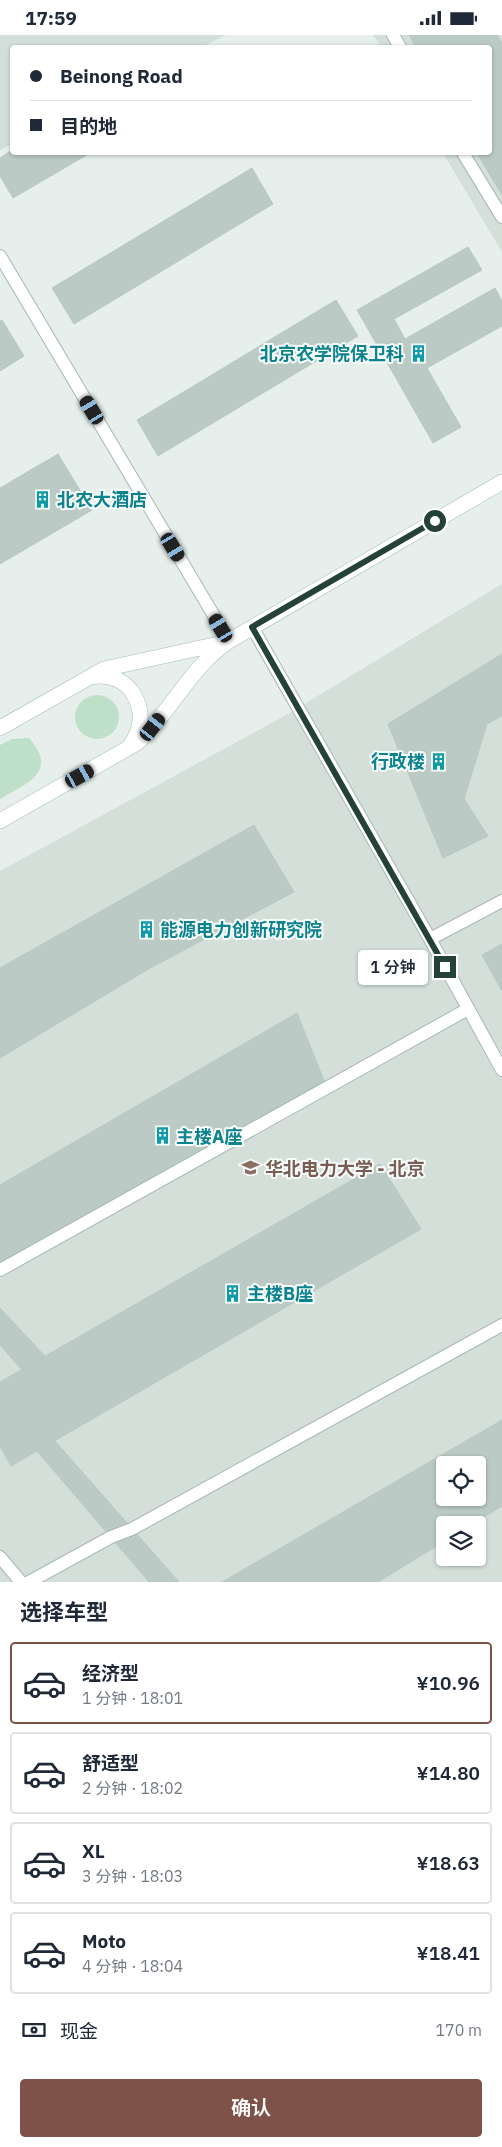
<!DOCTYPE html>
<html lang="zh">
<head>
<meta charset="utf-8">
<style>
  body { margin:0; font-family:"IBM Plex Sans","Noto Sans SC",sans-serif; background:#f6f6f7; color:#1f2937; height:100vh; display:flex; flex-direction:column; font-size:19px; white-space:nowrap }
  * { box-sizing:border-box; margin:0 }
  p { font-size:16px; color:#747a83 }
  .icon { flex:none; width:28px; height:28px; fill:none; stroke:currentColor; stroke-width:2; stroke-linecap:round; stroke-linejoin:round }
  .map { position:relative; height:1547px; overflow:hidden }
  .drawer { display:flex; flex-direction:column; background:#fff; flex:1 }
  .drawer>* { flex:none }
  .top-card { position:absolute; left:10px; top:10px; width:482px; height:110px; border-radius:5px; box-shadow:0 1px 4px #0004; display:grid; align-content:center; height:110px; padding:0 20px; background:#fff }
  .buttons { position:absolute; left:436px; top:1421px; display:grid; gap:10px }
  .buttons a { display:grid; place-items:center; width:50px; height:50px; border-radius:5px; background:#fff; box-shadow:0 1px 4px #0004; font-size:25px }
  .end { position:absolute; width:22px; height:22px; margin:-11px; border:6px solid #24423a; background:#fff; box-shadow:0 0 0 2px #fff }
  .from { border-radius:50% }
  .bubble { position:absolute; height:35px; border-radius:5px; background:#fff; box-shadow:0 1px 4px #0004; font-size:16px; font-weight:600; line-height:35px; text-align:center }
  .car { position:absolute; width:15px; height:30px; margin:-15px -8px; border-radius:6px; box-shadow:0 0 4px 1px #0007; background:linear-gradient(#222 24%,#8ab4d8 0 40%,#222 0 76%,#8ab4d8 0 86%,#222 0) }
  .top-card b { display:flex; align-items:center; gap:18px; height:48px; font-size:19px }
  .top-card b+b { border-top:1px solid #e0e1e3 }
  .top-card i { width:12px; height:12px; background:#1f2937 }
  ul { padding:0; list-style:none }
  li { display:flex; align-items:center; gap:15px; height:82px; margin:0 10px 8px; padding:0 10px; border:2px solid #e0e1e3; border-radius:5px }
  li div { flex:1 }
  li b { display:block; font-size:19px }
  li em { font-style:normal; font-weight:600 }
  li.on { border-color:#7f5249 }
  li>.icon { width:45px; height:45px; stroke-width:1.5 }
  h2 { padding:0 20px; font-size:22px; line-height:60px }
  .pay { display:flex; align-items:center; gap:12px; height:55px; padding:0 20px; font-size:19px }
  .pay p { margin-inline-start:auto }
  .cta { display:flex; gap:10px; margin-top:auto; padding:10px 20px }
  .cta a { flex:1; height:58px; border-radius:5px; background:#7f5249; color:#fff; font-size:20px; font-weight:600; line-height:58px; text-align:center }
  .status { display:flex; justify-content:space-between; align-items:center; height:35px; padding:0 25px; background:#fff; direction:ltr }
  .status svg { height:14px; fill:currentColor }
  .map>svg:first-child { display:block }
</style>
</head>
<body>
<div class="status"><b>17:59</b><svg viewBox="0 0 49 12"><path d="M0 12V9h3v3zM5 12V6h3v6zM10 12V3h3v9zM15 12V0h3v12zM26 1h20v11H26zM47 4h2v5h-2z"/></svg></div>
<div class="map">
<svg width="502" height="1547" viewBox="0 0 502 1547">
  <rect width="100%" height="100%" fill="#e6efeb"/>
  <path fill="#d4dfda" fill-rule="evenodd" d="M0 0H226L202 12H12V109L0 115Z
    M373 0H502V217L443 118H490V12H381Z
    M502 549V1547H0V836L288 679ZM445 1430H478V1462H445ZM445 1490H478V1522H445Z"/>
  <path fill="#bfe0c8" d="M75 682a22 22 0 1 1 44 0a22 22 0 1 1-44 0Z
    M29 703C59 737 27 748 0 764V710L12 704Z"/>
  <path fill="#bbcac4" stroke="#b8c9c2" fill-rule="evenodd" d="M409 0H497L502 8V160L477 118H490V12H416Z
    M12 115V118H90L13 163 0 141V123Z
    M252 133 273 169 74 289 52 253Z
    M468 212 482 235 394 284 405 304 495 253 502 266V291L427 333 461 392 433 408 357 275Z
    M336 265 358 301 158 421 137 385Z
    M2 285 24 321 0 336V286Z
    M58 419 92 475 0 529V453Z
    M502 619V681L487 689 464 764 488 801 443 823 388 689Z
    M254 790 294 857 152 932 0 1023V933Z
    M502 909V956L482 920Z
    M297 978 327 1053 0 1235V1150Z
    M380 1129 421 1194 11 1431 0 1411V1347Z
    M0 1273 45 1321 22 1335 0 1310Z
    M502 1385V1471L471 1490H445V1506L378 1547H222ZM445 1430H478V1462H445Z
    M55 1406 179 1547H149L37 1416Z"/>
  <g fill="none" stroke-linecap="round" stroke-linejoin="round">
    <defs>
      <path id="lane" d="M393 0 400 12
        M463 118 502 182
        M0 221 229 606
        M252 592 430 904 502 1035
        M430 904 502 866
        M0 1235 468 974
        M0 1522 21 1547
        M29 1547 111 1502 132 1494 502 1290"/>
      <path id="secondary" d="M92 642C131 634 154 679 131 709
        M0 693 104 634 223 608
        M0 786 137 708C171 677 191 631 229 606L502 447"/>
    </defs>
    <use href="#lane" stroke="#a8b8b2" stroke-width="14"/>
    <use href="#secondary" stroke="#a4bbb3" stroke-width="16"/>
    <use href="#lane" stroke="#fff" stroke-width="12"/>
    <use href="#secondary" stroke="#fff" stroke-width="15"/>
  </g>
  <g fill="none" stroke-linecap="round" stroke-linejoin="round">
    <path stroke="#24423a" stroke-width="6" d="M435 486 252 592 445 932"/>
  </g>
  <defs>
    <symbol id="building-bare" viewBox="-9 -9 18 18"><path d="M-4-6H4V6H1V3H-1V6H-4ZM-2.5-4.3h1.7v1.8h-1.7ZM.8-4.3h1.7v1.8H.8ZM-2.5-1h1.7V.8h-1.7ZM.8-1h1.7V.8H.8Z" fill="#0f9aa8" stroke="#f7fbf9" stroke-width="2.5" paint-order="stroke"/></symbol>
    <symbol id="university-bare" viewBox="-9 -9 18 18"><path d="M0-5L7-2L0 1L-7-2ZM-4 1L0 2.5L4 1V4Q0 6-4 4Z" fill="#8d6e63" stroke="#f7fbf9" stroke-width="2.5" paint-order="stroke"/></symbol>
  </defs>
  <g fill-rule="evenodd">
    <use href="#building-bare" x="406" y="306" width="25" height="25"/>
    <use href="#building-bare" x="30" y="452" width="25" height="25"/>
    <use href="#building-bare" x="426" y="714" width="25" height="25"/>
    <use href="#building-bare" x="134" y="882" width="25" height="25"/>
    <use href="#building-bare" x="150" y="1088" width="25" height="25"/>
    <use href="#university-bare" x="238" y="1120" width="25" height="25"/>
    <use href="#building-bare" x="220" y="1246" width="25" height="25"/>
  </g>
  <g text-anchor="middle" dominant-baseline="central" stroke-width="4" stroke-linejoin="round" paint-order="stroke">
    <g font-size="18" font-weight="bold" fill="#0d838f" stroke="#f7fbf9" text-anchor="start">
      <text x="404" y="318" text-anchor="end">北京农学院保卫科</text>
      <text x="57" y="464">北农大酒店</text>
      <text x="425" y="726" text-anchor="end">行政楼</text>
      <text x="160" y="894">能源电力创新研究院</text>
      <text x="176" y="1101">主楼A座</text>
      <text x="247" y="1258">主楼B座</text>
    </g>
    <g font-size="18" font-weight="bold" fill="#785e54" stroke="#f7fbf9" text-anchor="start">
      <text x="265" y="1133">华北电力大学 - 北京</text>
    </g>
  </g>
</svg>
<div class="buttons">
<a><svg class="icon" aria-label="locate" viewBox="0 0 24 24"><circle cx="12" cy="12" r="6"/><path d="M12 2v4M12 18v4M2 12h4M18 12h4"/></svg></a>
<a><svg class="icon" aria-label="layers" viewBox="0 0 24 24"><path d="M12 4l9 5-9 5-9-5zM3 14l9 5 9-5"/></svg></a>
</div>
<i class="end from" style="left:435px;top:486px"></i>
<i class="end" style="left:445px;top:932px"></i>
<div class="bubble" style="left:358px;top:915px;width:70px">1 分钟</div>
<i class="car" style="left:92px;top:375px;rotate:329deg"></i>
<i class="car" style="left:173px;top:512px;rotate:149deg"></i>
<i class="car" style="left:221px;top:593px;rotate:329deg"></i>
<i class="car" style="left:153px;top:692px;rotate:38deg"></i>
<i class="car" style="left:80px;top:741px;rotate:61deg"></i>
<div class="top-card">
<b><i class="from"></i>Beinong Road</b>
<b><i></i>目的地</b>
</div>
</div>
<section class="drawer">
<h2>选择车型</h2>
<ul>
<li class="on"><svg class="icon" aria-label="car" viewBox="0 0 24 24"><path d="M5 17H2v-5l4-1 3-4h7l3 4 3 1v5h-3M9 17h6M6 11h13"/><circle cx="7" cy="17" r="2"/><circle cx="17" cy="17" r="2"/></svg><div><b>经济型</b><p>1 分钟 · 18:01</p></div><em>¥10.96</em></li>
<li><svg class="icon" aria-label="car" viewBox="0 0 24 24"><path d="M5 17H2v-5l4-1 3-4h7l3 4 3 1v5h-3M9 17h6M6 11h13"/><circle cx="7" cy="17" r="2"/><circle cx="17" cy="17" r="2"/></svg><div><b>舒适型</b><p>2 分钟 · 18:02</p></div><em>¥14.80</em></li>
<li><svg class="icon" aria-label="car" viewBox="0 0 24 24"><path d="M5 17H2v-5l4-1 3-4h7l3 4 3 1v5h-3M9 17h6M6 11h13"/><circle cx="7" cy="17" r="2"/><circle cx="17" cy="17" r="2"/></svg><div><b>XL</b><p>3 分钟 · 18:03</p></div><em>¥18.63</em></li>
<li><svg class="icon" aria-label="car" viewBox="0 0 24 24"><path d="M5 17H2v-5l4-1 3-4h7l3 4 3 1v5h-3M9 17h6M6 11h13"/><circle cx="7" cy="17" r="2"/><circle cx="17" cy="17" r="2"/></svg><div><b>Moto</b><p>4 分钟 · 18:04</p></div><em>¥18.41</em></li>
</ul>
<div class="pay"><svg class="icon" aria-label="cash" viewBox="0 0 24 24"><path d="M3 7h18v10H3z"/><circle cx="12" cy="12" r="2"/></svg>现金<p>170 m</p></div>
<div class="cta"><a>确认</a></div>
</section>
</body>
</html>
